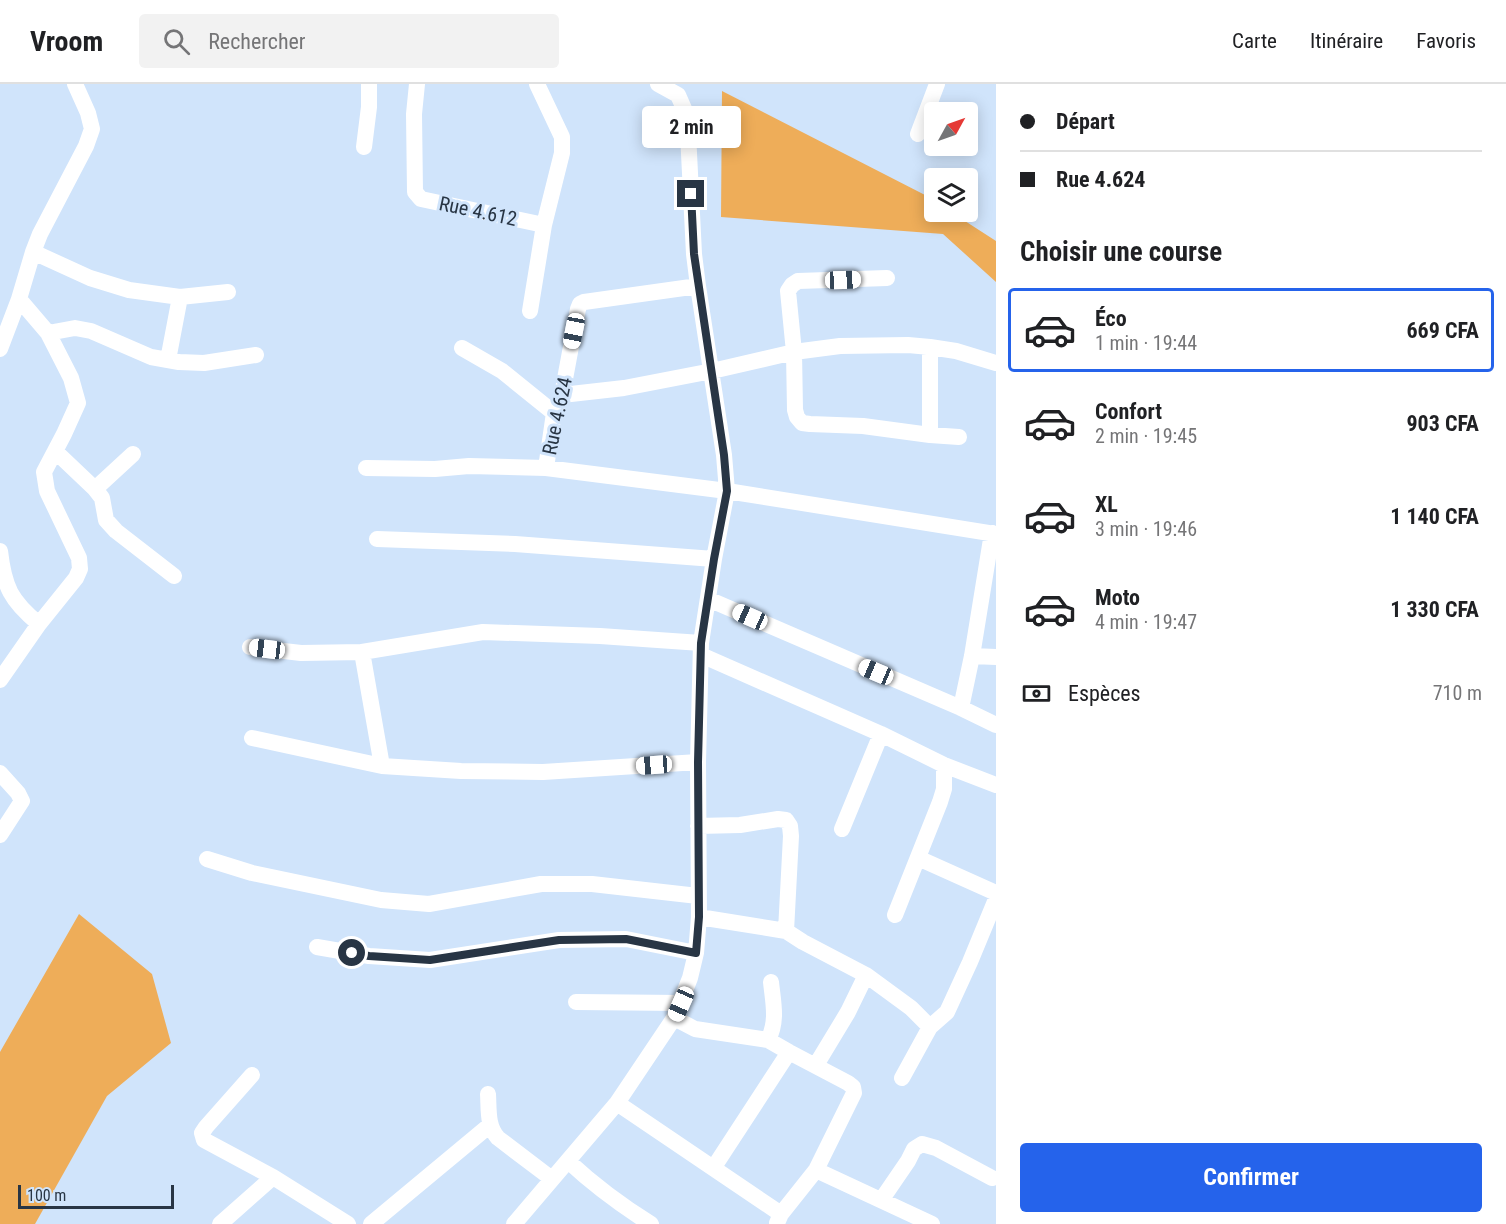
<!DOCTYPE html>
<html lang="fr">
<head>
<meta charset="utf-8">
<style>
  body { margin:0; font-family:"Roboto Condensed",sans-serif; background:#f2f2f2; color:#202124; height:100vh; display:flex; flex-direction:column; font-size:22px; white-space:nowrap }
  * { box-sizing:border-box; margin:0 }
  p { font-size:20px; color:#757577 }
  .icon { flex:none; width:33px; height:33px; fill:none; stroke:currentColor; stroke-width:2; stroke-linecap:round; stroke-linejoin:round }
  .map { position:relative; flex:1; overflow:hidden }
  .sheet { display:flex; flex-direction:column; background:#fff; width:510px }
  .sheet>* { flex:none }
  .guide { display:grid; align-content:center; height:132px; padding:0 24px; background:#fff }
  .needle { width:39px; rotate:50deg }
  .tools { position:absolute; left:924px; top:18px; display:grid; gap:12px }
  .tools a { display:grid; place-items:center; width:54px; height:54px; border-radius:6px; background:#fff; box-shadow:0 3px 15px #0003; font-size:30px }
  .scale { position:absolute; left:18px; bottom:15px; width:156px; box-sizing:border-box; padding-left:6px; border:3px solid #283544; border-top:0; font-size:16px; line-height:21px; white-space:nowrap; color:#283544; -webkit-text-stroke:4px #d0e4fb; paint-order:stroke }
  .end { position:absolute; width:27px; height:27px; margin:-14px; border:8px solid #283544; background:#fff; box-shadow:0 0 0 3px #fff }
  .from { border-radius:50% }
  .bubble { position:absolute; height:42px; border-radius:6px; background:#fff; box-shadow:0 3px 15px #0003; font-size:20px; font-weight:700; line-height:42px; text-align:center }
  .car { position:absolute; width:18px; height:36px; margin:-18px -9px; border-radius:8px; box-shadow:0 0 4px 2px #0007; background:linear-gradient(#fff 24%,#345 0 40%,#fff 0 76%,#345 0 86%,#fff 0) }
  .guide b { display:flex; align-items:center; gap:21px; height:57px; font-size:22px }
  .guide b+b { border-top:2px solid #e0e0e0 }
  .guide i { width:15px; height:15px; background:#202124 }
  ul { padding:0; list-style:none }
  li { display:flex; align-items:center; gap:18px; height:84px; margin:0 12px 9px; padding:0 12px; border:3px solid transparent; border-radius:6px }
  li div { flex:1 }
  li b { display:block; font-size:22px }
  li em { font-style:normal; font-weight:700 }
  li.selected { border-color:#2563eb }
  li>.icon { width:54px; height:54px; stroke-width:1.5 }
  h2 { padding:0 24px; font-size:27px; line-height:72px }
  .pay { display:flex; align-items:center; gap:15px; height:66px; padding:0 24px; font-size:22px }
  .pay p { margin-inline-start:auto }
  .button { display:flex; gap:12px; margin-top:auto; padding:12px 24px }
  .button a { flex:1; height:69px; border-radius:6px; background:#2563eb; color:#fff; font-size:24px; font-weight:700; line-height:69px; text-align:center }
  header { display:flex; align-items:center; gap:36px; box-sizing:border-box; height:84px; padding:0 30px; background:#fff; border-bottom:2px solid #e0e0e0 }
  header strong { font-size:28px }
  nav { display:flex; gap:33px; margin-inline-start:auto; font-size:21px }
  .search { width:420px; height:54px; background:#f2f2f2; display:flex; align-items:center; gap:15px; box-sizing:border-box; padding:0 21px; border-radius:6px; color:#757577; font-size:22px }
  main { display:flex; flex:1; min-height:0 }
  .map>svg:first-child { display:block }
</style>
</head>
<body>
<header>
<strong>Vroom</strong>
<div class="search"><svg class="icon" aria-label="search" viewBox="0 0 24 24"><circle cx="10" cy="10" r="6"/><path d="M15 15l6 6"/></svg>Rechercher</div>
<nav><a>Carte</a><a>Itinéraire</a><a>Favoris</a></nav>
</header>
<main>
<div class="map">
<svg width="996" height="1140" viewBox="0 0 996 1140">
  <rect width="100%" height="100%" fill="#d0e4fb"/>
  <path fill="#eead59" d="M722 7 925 111 934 117V128H951L996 157V198L943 150 721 133Z
    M79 830 152 890 171 959 107 1012 35 1140H0V968Z"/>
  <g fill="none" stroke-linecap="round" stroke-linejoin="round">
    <path stroke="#fff" stroke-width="16" d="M417 0 414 30 415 108 421 115 544 141
      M658 0 678 11 685 27 688 49 694 170 698 202 584 218 580 220 578 225 562 311 554 329 546 384 727 407 996 450
      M918 50 937 0
      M364 63 369 23V0
      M33 168 90 194 129 206 180 213 228 208
      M887 194 798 197 792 201 788 207 794 268 795 326 797 333 802 339 810 340 863 342 930 351 959 353
      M530 227 544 141 562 69V53L537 0
      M48 249 75 244 91 247 151 273 179 278 204 279 256 271
      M462 264 502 287 554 329
      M0 265 19 215
      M168 276 180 213
      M562 311 624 304 712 287 794 268 840 262 908 261 930 263 956 267 996 279
      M930 351V263
      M55 367 95 405 102 414 106 436 116 447 174 492
      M366 384 435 385 469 382 546 384
      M95 405 133 370
      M377 455 515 460 714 475
      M0 467C4 503 11 517 39 540
      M708 515 961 624 996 641
      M250 563 301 569 362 568 483 548 600 552 701 559
      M362 568 382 682
      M701 571 881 650 944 681 996 701
      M972 572 996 573
      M0 596 39 540 76 494 80 485 79 474 47 407 44 388 64 350 78 319 71 294 48 249 19 215 33 168 40 150 86 62 92 45 88 29 75 0
      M961 624 972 572 992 449
      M252 654 382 682 461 687 543 688 698 678
      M0 689 18 709 22 717 0 751
      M698 742 740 741 778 735 786 736 790 742 791 752 786 847
      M842 745 881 650
      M918 774 996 809
      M207 775 252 789 381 816 429 820 541 800H592L698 812
      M895 831 940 718 944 705V681
      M699 833 786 847 803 858 866 891 911 924 930 943
      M317 863 369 872 430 876 559 856 626 855 696 869
      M576 918 681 919
      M674 934 695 945 768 956 789 968 714 1083
      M768 956C778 937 773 918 771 898
      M789 968 848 999 853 1003 854 1009 816 1086
      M816 981 848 928 866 891
      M252 991 206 1043 202 1049 204 1056 273 1093 348 1140
      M902 994 930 943 947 928 970 878 996 815
      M488 1010C489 1026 487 1042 498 1054L552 1095
      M617 1019 781 1130
      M568 1077C596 1103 619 1120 651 1140
      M882 1115 908 1077 914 1065 922 1060 936 1064 992 1094
      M777 1139 781 1130 816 1086 932 1140
      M220 1140 273 1093
      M371 1140 490 1041
      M514 1140 617 1019 674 934 690 894 696 869 699 833 698 678 701 559 714 475 727 407 724 371 698 202"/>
  </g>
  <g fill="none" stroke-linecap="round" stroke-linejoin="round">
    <path stroke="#283544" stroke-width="8" d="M352 869 369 872 430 876 559 856 626 855 696 869 699 833 698 678 701 559 714 475 727 407 724 371 694 170 691 110"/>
  </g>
  <g text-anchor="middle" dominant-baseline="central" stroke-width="6" stroke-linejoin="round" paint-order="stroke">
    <g font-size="20" fill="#283544" stroke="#d0e4fb">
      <text transform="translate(478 127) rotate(12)">Rue 4.612</text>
      <text transform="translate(557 332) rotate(-78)">Rue 4.624</text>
    </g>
  </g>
</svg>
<div class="tools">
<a><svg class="needle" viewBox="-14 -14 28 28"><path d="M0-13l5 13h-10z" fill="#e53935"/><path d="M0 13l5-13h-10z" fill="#757577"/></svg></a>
<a><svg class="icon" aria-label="layers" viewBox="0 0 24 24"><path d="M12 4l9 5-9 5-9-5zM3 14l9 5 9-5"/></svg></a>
</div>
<div class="scale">100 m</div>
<i class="end from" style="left:352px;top:869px"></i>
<i class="end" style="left:691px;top:110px"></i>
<div class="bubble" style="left:642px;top:22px;width:99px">2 min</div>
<i class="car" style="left:843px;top:196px;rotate:88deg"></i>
<i class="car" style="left:574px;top:247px;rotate:191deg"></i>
<i class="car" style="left:750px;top:533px;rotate:294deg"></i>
<i class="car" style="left:267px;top:565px;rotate:277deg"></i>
<i class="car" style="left:876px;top:588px;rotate:293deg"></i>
<i class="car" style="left:654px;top:681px;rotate:266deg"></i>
<i class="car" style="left:681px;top:920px;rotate:204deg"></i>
</div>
<section class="sheet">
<div class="guide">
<b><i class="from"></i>Départ</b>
<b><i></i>Rue 4.624</b>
</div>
<h2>Choisir une course</h2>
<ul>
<li class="selected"><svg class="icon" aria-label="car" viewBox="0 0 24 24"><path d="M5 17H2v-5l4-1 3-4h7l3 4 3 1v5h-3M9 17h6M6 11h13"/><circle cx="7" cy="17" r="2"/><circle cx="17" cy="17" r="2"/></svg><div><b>Éco</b><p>1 min · 19:44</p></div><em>669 CFA</em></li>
<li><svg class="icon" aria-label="car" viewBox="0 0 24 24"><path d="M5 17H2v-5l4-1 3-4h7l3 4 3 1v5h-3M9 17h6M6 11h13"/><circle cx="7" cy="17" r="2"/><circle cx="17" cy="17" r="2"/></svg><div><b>Confort</b><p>2 min · 19:45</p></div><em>903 CFA</em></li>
<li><svg class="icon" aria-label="car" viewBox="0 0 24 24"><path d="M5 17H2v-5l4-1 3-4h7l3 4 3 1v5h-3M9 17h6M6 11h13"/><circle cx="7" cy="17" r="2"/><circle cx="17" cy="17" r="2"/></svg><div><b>XL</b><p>3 min · 19:46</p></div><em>1 140 CFA</em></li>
<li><svg class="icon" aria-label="car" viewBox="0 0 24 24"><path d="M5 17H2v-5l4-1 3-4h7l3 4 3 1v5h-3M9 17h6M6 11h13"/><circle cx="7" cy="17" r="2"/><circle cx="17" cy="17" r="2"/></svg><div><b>Moto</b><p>4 min · 19:47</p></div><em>1 330 CFA</em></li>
</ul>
<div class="pay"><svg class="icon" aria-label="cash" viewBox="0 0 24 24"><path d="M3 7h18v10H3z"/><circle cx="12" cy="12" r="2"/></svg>Espèces<p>710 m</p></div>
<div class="button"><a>Confirmer</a></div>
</section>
</main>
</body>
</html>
